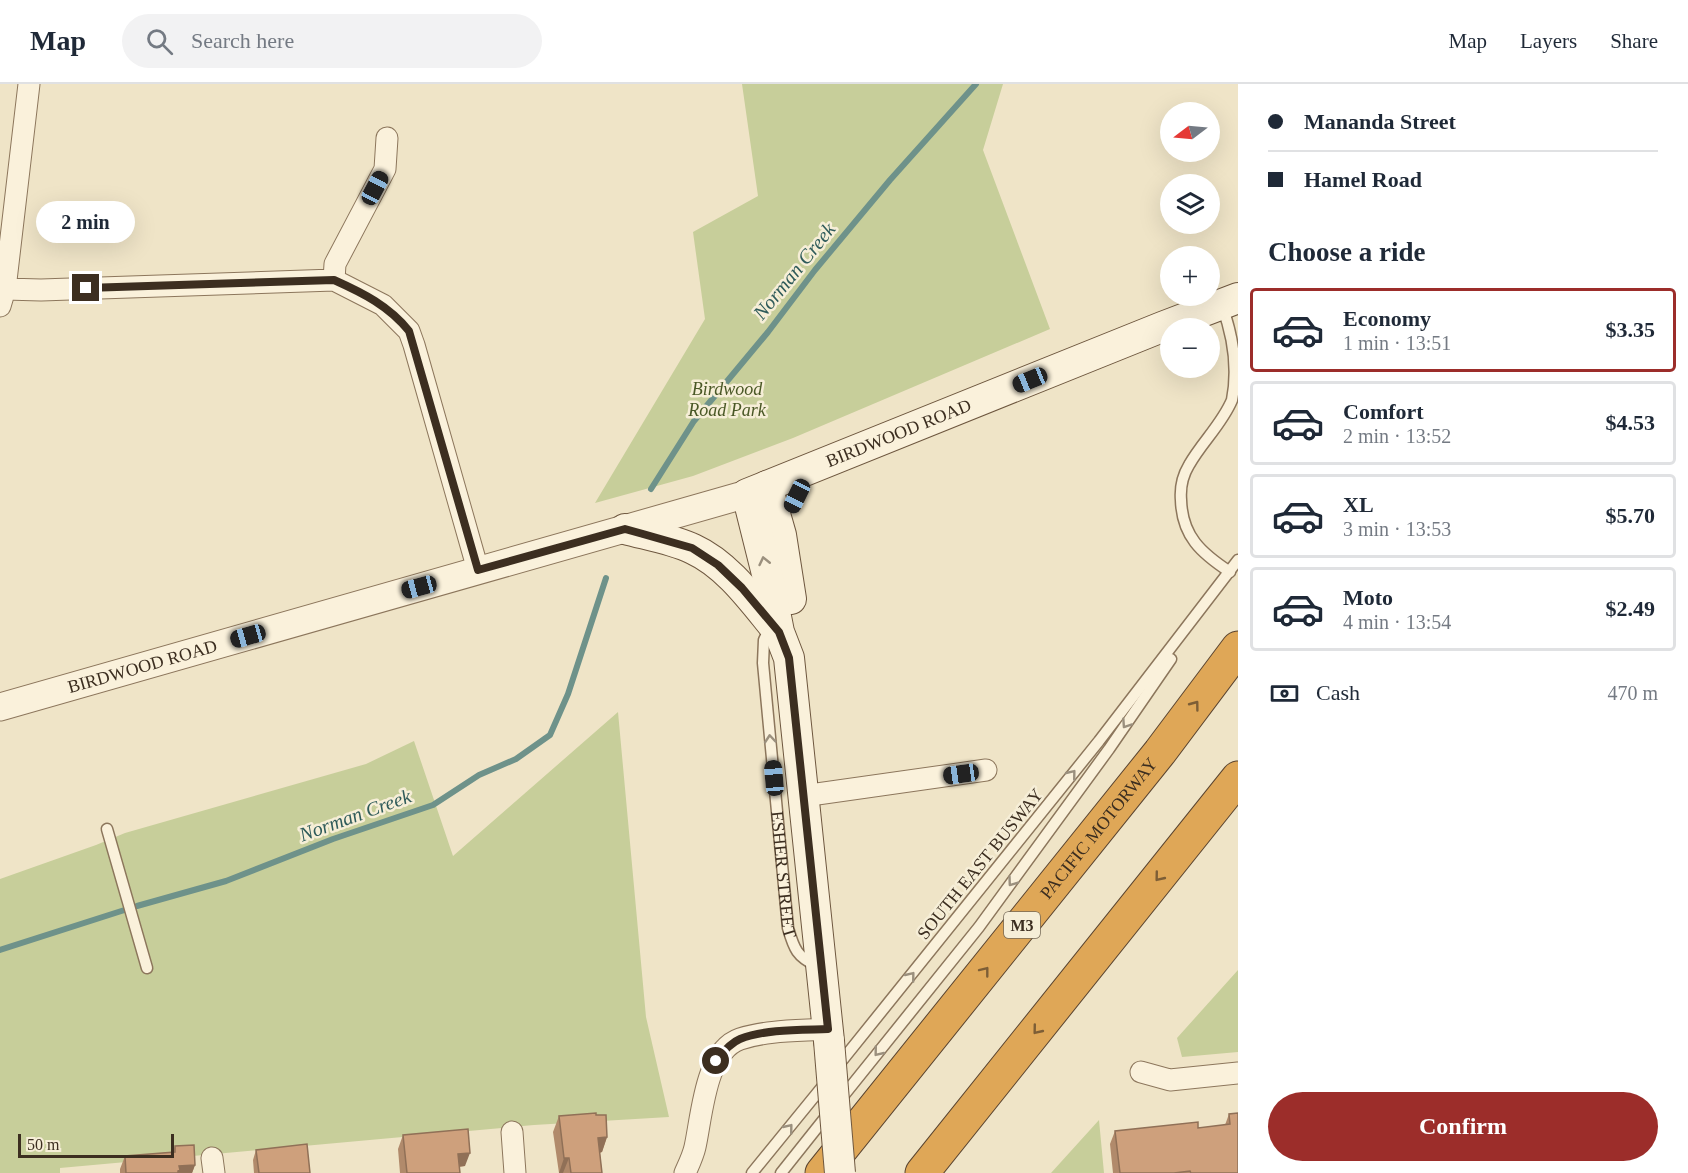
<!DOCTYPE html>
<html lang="en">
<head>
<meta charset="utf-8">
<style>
  body { margin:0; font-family:"Times New Roman",serif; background:#f2f2f3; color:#1f2937; height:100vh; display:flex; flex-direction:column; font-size:22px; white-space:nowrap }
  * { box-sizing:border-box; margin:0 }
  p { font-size:20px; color:#747a83 }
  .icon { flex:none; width:33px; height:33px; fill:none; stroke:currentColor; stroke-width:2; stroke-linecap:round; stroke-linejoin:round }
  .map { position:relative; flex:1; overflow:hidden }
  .side { display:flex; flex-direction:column; background:#fff; width:450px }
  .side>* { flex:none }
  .banner { display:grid; align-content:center; height:132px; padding:0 30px; background:#fff }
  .needle { width:39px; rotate:254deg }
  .fabs { position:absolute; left:1160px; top:18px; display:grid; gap:12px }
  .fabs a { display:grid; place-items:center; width:60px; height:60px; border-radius:50%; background:#fff; box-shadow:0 6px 24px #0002; font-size:30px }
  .scale { position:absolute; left:18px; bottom:15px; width:156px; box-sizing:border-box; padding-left:6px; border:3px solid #3c2e20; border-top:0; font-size:16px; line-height:21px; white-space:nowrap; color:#3c2e20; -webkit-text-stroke:4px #f6eed7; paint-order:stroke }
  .end { position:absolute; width:27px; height:27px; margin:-14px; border:8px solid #3c2e20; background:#fff; box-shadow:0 0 0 3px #fff }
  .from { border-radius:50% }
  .bubble { position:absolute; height:42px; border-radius:21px; background:#fff; box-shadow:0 6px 24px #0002; font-size:20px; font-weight:600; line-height:42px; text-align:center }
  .car { position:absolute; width:18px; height:36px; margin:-18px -9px; border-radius:8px; box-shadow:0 0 4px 2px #0007; background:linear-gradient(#222 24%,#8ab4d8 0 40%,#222 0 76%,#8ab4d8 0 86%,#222 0) }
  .banner b { display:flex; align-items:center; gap:21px; height:57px; font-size:22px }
  .banner b+b { border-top:2px solid #e0e1e3 }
  .banner i { width:15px; height:15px; background:#1f2937 }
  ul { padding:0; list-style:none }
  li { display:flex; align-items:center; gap:18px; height:84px; margin:0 12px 9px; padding:0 18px; border:3px solid #e0e1e3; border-radius:6px }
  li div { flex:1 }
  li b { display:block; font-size:22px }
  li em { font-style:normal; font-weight:600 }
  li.active { border-color:#9c2d2a }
  li>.icon { width:54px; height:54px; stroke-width:1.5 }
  h2 { padding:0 30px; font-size:27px; line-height:72px }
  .pay { display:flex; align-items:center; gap:15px; height:66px; padding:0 30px; font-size:22px }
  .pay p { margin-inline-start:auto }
  .cta { display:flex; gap:12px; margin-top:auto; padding:12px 30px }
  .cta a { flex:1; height:69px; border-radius:36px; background:#9c2d2a; color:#fff; font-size:24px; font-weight:600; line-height:69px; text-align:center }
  header { display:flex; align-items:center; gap:36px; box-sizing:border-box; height:84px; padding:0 30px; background:#fff; border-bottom:2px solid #e0e1e3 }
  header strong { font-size:28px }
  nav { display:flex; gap:33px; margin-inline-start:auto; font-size:21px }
  .search { width:420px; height:54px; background:#f2f2f3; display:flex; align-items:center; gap:15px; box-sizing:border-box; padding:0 21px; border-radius:33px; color:#747a83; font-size:22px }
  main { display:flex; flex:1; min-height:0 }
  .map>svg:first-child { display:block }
</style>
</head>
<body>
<header>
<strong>Map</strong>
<div class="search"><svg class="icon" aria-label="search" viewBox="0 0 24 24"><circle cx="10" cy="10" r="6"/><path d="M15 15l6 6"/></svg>Search here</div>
<nav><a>Map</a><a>Layers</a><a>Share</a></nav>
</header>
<main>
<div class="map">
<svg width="1238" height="1089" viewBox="0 0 1238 1089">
  <rect width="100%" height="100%" fill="#efe4c7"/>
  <path fill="#c7ce9a" d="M742 0H1003L983 66 1050 245 793 354 693 392 595 419 705 235 693 148 758 112Z
    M618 628 646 933 669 1033 534 1041 60 1084V1089H0V795L96 761 125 749 366 680 414 657 453 772Z
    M1238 886V968L1182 973 1177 954Z
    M1099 1036 1104 1089H1051Z"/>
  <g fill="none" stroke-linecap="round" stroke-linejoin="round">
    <path stroke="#6e928a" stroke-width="6" d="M651 405 694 337 768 248 815 186 890 96 976 0
      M0 866 137 822 226 797 333 755 433 721 479 691 516 675 550 651 568 610 606 494"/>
    <defs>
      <g id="service">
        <path d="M1222 222C1233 252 1238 285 1232 316 1222 340 1202 358 1189 381 1183 391 1180 404 1181 416 1182 452 1201 469 1230 488"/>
        <path id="s1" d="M771 541 764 556 763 579 788 844C794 865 797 873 817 882"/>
        <path d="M107 745 147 884"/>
        <path d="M836 984 1099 657 1238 476"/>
        <path d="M840 1016 979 843 1109 665 1171 575"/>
        <path d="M752 1089 827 997"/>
        <path d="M781 1089 828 1030"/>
      </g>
      <path id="minor" d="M334 196 335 180 385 85 387 54
        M5 205 41 206 334 196 383 221 409 247 414 261 478 486
        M0 222 5 205 29 0
        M803 712 986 686
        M1141 988 1170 996 1238 989
        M512 1048 515 1089
        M212 1074 214 1089
        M685 1089C689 1080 693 1072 695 1063 702 1032 705 967 740 955 767 946 800 947 828 945"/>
      <g id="tertiary">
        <path id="s2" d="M0 623 747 410"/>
      </g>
      <g id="secondary">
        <path d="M767 402 781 451 791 515"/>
        <path d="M625 445C647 451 672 455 693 465 728 481 753 517 777 546"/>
        <path id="s3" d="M829 957 789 574 779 548 770 502 747 410 1162 243 1238 214"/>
      </g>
      <g id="motorway">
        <path id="s4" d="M822 1089 1160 668 1238 564"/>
        <path d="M922 1089 1238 694"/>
      </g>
    </defs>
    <use href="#service" stroke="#8c765c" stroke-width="13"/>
    <use href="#minor" stroke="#8c765c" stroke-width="23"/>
    <use href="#tertiary" stroke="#8c765c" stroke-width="29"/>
    <use href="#secondary" stroke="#6e573f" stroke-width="32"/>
    <use href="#motorway" stroke="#5a4430" stroke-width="35"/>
    <use href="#service" stroke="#faf1db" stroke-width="10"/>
    <use href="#minor" stroke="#faf1db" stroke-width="21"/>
    <use href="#tertiary" stroke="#faf1db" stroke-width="27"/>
    <use href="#secondary" stroke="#faf1db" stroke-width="30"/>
    <use href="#motorway" stroke="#dfa757" stroke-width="33"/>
    <defs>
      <path id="secondary-bridge" d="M829 957 840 1089"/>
    </defs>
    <use href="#secondary-bridge" stroke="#6e573f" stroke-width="32" stroke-linecap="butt"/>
    <use href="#secondary-bridge" stroke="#faf1db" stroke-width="30"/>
  </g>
  <path fill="#b18a6b" d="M1229 1030 1238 1089H1113L1110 1060 1115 1047 1198 1044 1225 1041Z
    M596 1031 607 1053 602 1068 600 1069 602 1089H559L553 1048 559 1032Z
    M403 1051 465 1082 459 1083 460 1089H400L398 1065Z
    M175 1062 195 1081 192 1089H120V1085L125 1072 173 1068Z
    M256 1066 310 1089H254L253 1076Z"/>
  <path fill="#907057" d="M607 1053 602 1068 593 1069 598 1054Z
    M470 1069 465 1082 453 1083 458 1070Z
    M564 1074H569L563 1089H559Z
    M195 1081 192 1089H177L179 1082Z"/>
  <path fill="#cea07c" stroke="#907057" stroke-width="1.5" d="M596 1029V1031H606L607 1053 598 1054 602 1089H571L569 1074H564L559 1032Z
    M1238 1029V1089H1191L1190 1087 1174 1089H1120L1115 1047 1198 1038V1044L1230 1040 1229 1030Z
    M468 1045 470 1069 458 1070 460 1089H407L403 1051Z
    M307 1060 310 1089H259L256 1066Z
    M194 1061 195 1081 179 1082 180 1086 178 1087V1089H126L125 1072 175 1068V1062Z"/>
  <defs><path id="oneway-chevron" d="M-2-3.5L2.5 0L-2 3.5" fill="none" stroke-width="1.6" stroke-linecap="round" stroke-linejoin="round" transform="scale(1.5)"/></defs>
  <g stroke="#9b907e">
    <use href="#oneway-chevron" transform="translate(764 477) rotate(-103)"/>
    <use href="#oneway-chevron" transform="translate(1126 640) rotate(124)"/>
    <use href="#oneway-chevron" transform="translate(770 655) rotate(-95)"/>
    <use href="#oneway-chevron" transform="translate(1072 690) rotate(-51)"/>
    <use href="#oneway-chevron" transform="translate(1012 798) rotate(126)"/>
    <use href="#oneway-chevron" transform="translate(911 892) rotate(-51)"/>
    <use href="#oneway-chevron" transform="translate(878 968) rotate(129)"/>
    <use href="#oneway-chevron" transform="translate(789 1044) rotate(-51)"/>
  </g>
  <g stroke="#7d5e36">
    <use href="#oneway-chevron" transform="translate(1195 621) rotate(-53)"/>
    <use href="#oneway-chevron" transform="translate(1159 793) rotate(129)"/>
    <use href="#oneway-chevron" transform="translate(985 887) rotate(-52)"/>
    <use href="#oneway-chevron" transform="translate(1037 946) rotate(129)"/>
  </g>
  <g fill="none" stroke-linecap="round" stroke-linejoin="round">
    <path stroke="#3c2e20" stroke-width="8" d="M86 204 334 196C363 209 389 222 409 247L478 486 625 445 643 450 692 464 718 481 742 504 779 548 789 574 828 945C800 946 766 945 740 955 730 959 722 969 716 977"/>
  </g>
  <g text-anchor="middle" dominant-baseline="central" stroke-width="5" stroke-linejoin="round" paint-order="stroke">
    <rect fill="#f6eed7" stroke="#746857" stroke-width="1.5" x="1004" y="828" width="36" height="26" rx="4.5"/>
    <g font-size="16" font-weight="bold" fill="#3c2e20">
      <text x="1022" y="841">M3</text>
    </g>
    <g font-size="18" font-style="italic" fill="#4a5826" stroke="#f6eed7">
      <text x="727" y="305">Birdwood<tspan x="727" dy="21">Road Park</tspan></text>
    </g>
    <g font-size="18" fill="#3c2e20" stroke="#f6eed7">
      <text stroke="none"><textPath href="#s3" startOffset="718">BIRDWOOD ROAD</textPath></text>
      <text stroke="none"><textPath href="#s2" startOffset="148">BIRDWOOD ROAD</textPath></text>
      <text stroke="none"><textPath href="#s4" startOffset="442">PACIFIC MOTORWAY</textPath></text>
      <text transform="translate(980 780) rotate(-51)">SOUTH EAST BUSWAY</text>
      <text stroke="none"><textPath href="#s1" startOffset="252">ESHER STREET</textPath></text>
    </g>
    <g font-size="20" font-style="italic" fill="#2f5b5a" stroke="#f6eed7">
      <text transform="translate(794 187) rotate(-51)">Norman Creek</text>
      <text transform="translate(355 731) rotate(-20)">Norman Creek</text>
    </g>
  </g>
</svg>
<div class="fabs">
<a><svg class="needle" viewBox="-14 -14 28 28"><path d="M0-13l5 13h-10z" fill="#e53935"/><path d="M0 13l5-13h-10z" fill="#747a83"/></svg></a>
<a><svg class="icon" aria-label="layers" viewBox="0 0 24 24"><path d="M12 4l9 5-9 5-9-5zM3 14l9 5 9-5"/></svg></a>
<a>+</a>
<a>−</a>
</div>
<div class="scale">50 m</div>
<i class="end from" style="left:716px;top:977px"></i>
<i class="end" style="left:86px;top:204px"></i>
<div class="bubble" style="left:36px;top:117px;width:99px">2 min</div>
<i class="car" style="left:375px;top:104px;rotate:28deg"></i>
<i class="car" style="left:1030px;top:296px;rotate:248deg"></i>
<i class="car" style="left:797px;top:412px;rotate:206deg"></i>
<i class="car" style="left:419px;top:503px;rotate:255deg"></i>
<i class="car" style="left:248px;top:552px;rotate:254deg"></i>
<i class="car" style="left:961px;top:690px;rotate:262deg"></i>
<i class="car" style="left:774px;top:694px;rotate:355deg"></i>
</div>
<section class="side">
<div class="banner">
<b><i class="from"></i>Mananda Street</b>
<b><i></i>Hamel Road</b>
</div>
<h2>Choose a ride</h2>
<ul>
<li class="active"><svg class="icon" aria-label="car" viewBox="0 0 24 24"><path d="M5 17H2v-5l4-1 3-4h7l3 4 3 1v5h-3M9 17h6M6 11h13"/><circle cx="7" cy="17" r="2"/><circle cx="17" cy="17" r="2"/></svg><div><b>Economy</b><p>1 min · 13:51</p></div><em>$3.35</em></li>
<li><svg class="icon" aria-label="car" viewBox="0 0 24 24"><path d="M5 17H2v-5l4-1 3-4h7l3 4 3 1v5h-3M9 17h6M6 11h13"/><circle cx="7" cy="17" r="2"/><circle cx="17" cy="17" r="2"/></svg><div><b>Comfort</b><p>2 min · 13:52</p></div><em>$4.53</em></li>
<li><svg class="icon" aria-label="car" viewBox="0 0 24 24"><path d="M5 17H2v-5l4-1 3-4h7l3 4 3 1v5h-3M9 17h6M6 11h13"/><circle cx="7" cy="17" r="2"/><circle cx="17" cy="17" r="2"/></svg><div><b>XL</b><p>3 min · 13:53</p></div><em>$5.70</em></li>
<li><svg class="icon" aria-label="car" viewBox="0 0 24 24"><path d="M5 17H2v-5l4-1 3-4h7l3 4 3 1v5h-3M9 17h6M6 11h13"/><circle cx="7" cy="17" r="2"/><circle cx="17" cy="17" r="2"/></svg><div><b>Moto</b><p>4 min · 13:54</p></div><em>$2.49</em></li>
</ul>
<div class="pay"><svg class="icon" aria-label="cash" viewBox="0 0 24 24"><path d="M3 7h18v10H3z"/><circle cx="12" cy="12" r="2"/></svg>Cash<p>470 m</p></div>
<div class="cta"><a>Confirm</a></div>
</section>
</main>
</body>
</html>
